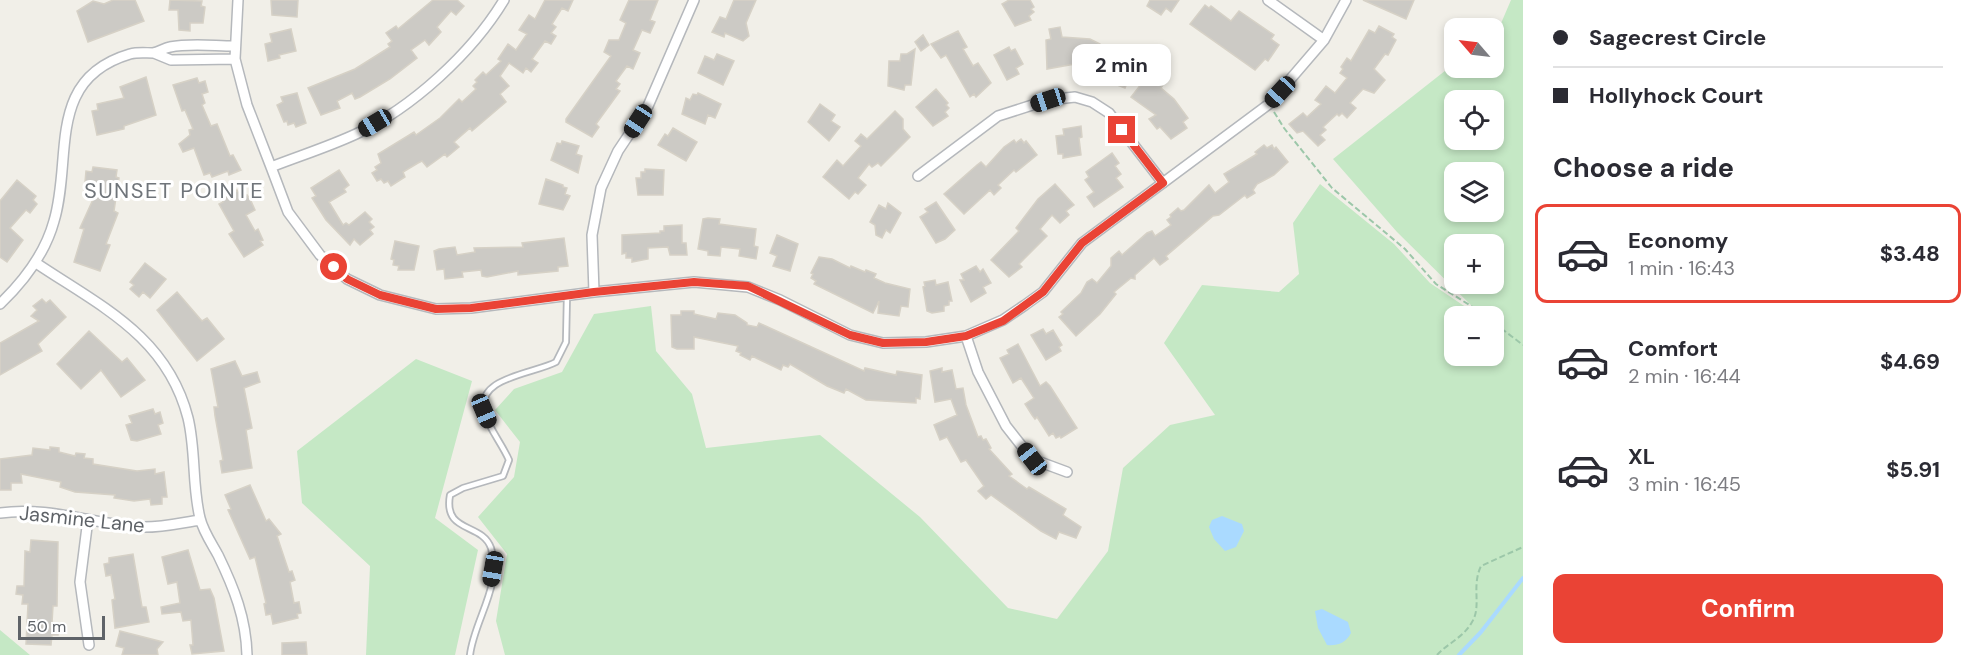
<!DOCTYPE html>
<html lang="en">
<head>
<meta charset="utf-8">
<style>
  body { margin:0; font-family:"DM Sans",sans-serif; background:#f7f7f7; color:#2b2b33; height:100vh; display:flex; flex-direction:column; font-size:22px; white-space:nowrap }
  * { box-sizing:border-box; margin:0 }
  p { font-size:20px; color:#7c7c81 }
  .icon { flex:none; width:33px; height:33px; fill:none; stroke:currentColor; stroke-width:2; stroke-linecap:round; stroke-linejoin:round }
  .map { position:relative; flex:1; overflow:hidden }
  .details { display:flex; flex-direction:column; background:#fff; width:450px }
  .details>* { flex:none }
  .banner { display:grid; align-content:center; height:132px; padding:0 30px; background:#fff }
  .needle { width:39px; rotate:298deg }
  .fabs { position:absolute; left:1444px; top:18px; display:grid; gap:12px }
  .fabs a { display:grid; place-items:center; width:60px; height:60px; border-radius:12px; background:#fff; box-shadow:0 3px 9px #0003; font-size:30px }
  .scale { position:absolute; left:18px; bottom:15px; width:87px; box-sizing:border-box; padding-left:6px; border:3px solid #5f6368; border-top:0; font-size:16px; line-height:21px; white-space:nowrap; color:#5f6368; -webkit-text-stroke:4px #fff; paint-order:stroke }
  .end { position:absolute; width:27px; height:27px; margin:-14px; border:8px solid #ea4335; background:#fff; box-shadow:0 0 0 3px #fff }
  .from { border-radius:50% }
  .bubble { position:absolute; height:42px; border-radius:12px; background:#fff; box-shadow:0 3px 9px #0003; font-size:20px; font-weight:700; line-height:42px; text-align:center }
  .car { position:absolute; width:18px; height:36px; margin:-18px -9px; border-radius:8px; box-shadow:0 0 4px 2px #0007; background:linear-gradient(#222 24%,#8ab4d8 0 40%,#222 0 76%,#8ab4d8 0 86%,#222 0) }
  .banner b { display:flex; align-items:center; gap:21px; height:57px; font-size:22px }
  .banner b+b { border-top:2px solid #e1e1e2 }
  .banner i { width:15px; height:15px; background:#2b2b33 }
  ul { padding:0; list-style:none }
  li { display:flex; align-items:center; gap:18px; height:99px; margin:0 12px 9px; padding:0 18px; border:3px solid transparent; border-radius:12px }
  li div { flex:1 }
  li b { display:block; font-size:22px }
  li em { font-style:normal; font-weight:700 }
  li.selected { border-color:#ea4335 }
  li>.icon { width:54px; height:54px; stroke-width:1.5 }
  h2 { padding:0 30px; font-size:27px; line-height:72px }
  .button { display:flex; gap:12px; margin-top:auto; padding:12px 30px }
  .button a { flex:1; height:69px; border-radius:12px; background:#ea4335; color:#fff; font-size:24px; font-weight:700; line-height:69px; text-align:center }
  main { display:flex; flex:1; min-height:0 }
  .map>svg:first-child { display:block }
</style>
</head>
<body>
<main>
<div class="map">
<svg width="1523" height="655" viewBox="0 0 1523 655">
  <rect width="100%" height="100%" fill="#f1efe8"/>
  <path fill="#c5e8c5" fill-rule="evenodd" d="M1511 0H1523V655H505L496 621 507 554 478 517 514 477 520 442 495 410 514 389 562 372 594 314 651 306 656 351 692 394 706 448 820 435 920 517 1008 608 1057 619 1108 551 1123 468 1170 425 1215 415 1164 343 1202 285 1279 292 1299 274 1293 223 1320 184 1394 244 1430 283 1479 316H1455V356H1494V316H1482L1397 232 1333 159 1455 63V68H1494V32L1499 28ZM1455 100H1494V140H1455ZM1455 172H1494V212H1455ZM1455 244H1494V284H1455Z
    M416 359 472 381 435 518 478 550 455 655H366L370 566 302 503 297 451Z
    M0 630 30 655H0Z"/>
  <path fill="#aadaff" d="M1222 516 1242 524 1244 531 1236 547 1225 551 1214 539 1209 527 1212 520Z
    M1322 609 1348 622 1351 633C1346 643 1337 646 1327 645L1318 628 1315 611Z"/>
  <g fill="none" stroke-linecap="round" stroke-linejoin="round">
    <path stroke="#aadaff" stroke-width="4" d="M1459 655 1481 632 1523 578"/>
  </g>
  <path fill="#cccac5" stroke="#d6d1c6" stroke-width="1.5" d="M113 0H135L144 21 88 42 77 11 93 1 104 4Z
    M170 0 202 1 201 6 205 7 203 23H190V31L179 30 178 10H169Z
    M271 0H298L297 17 272 15Z
    M433 0H457L464 6 456 15 451 11 437 27 441 32 429 45 425 40 411 50 417 58 390 79 360 97 355 99 352 93 337 101 340 108 321 115 308 88 355 69 390 47 388 44 392 41 386 33 396 26 398 29Z
    M545 0H573L568 11 562 8 552 24 556 27 551 33 556 36 551 44 545 41 532 59 538 63 531 72 526 68 523 73 509 63 500 76 509 86 500 94 506 102 472 131 470 128 454 142 459 147 447 157 445 154 427 167 422 161 418 163 403 172 405 177 391 186 388 181 384 183 381 179 377 181 372 173 377 170 375 167 381 163 378 154 414 132 416 135 440 118 459 99 462 102 476 89 473 86 477 82 475 80 483 72 486 75 501 61 498 59 508 44 516 50 527 34 519 30 529 15 535 19Z
    M629 0H658L650 20 655 22 650 33 642 30 633 50 640 53 633 69 627 66 616 81 620 84 616 89 620 91 596 124 599 127 592 137 566 122V119L611 56 604 52 609 40H619L626 23 620 20Z
    M734 0H756L746 23 749 36 743 41 725 33 724 37 712 32 720 17 726 19Z
    M1009 0H1030L1034 7 1031 9 1034 12 1029 16 1031 20 1015 26 1002 4Z
    M1150 0H1179L1171 12 1166 8 1161 15 1147 6Z
    M1363 0H1414L1406 19Z
    M1205 5 1209 8 1211 6 1231 21 1239 11 1274 35 1271 39 1279 45 1268 61 1265 59 1255 70 1190 24Z
    M1379 26 1394 34 1392 37 1396 40 1388 55 1385 54 1374 69 1385 80 1374 93 1363 89 1350 103 1356 108 1347 118 1342 113 1339 116 1337 114 1323 127 1326 130 1320 135 1325 140 1318 146 1303 131 1297 133 1289 124 1303 113 1307 117 1321 104 1315 100 1326 86 1335 93 1347 78 1340 73 1343 69 1341 67 1347 58 1351 61 1369 30 1375 33Z
    M1060 27 1062 37 1090 39 1100 44V48L1121 55 1124 48 1134 52 1131 59 1136 61 1125 88 1102 79 1104 74 1075 71V64L1047 69 1046 40 1051 39 1049 29Z
    M291 29 296 51 279 55 280 58 268 61 265 44 272 42 270 34Z
    M958 31 967 47 963 49 973 66 978 63 991 83 976 97 974 94 970 97 946 55 941 58 931 44Z
    M923 35 929 45 921 51 915 42Z
    M1009 47 1011 51 1015 49 1023 64 1016 68 1019 74 1007 80 994 55Z
    M915 49 911 85H905L904 90 888 86 889 61H900L901 54H907Z
    M717 54 734 61 723 85 698 73 705 56 714 60Z
    M1149 74 1163 85 1161 88 1174 99 1188 118 1183 122 1187 128 1171 139 1160 127 1157 129 1149 119 1156 115 1131 97Z
    M146 77 156 115 124 126V129L97 135 92 111 98 110 97 104 124 98 120 87Z
    M197 78 199 83 205 81 208 92 202 94 205 103 202 105 211 126 217 124 230 156 233 155 241 170 229 175 228 171 212 177 210 173 204 175 194 148 183 152 179 144 190 135 189 130 193 129 185 110 182 111 173 85Z
    M936 89 948 103 946 105 949 108 945 112 948 116 933 126 916 107Z
    M297 93 306 123 296 127 294 123 288 125 287 121 284 122 277 105 283 102 281 97Z
    M698 93 721 104 715 118 708 115 705 124 682 114 686 98 690 100 693 94 697 95Z
    M820 104 835 115 831 121 840 127 829 141 808 122Z
    M895 111 903 119V129L910 137 881 166 878 163 872 167 869 164 858 178 866 185 858 194 855 192 849 199 823 177 837 160 843 166 861 146 855 141 861 134 867 139Z
    M1081 126 1082 137 1079 138 1081 155 1063 158V154H1058L1056 136 1064 135 1063 129Z
    M673 128 697 142 686 161 658 145 665 134 668 136Z
    M1021 139 1024 143 1026 141 1037 155 1016 172 1014 170 998 185 1001 188 994 195 990 190 964 214 944 194 977 165 981 162 986 167 1004 147 1014 140 1016 143Z
    M562 141 579 146 576 154 582 156 578 173 551 160 557 143 561 144Z
    M1264 145 1267 148 1272 145 1274 149 1276 147 1288 162 1274 175 1257 184 1253 190 1255 193 1247 198 1245 195 1219 215 1213 216 1166 256 1168 259 1160 265 1154 258 1135 275V279L1131 278 1114 292 1116 294 1100 314 1076 336 1059 317 1063 314 1061 312 1081 293 1087 282 1092 279 1097 283 1111 266V258L1119 251 1122 255 1147 233 1152 231 1155 236 1171 225 1167 220 1171 217 1170 215 1178 208 1181 211 1184 210 1209 185 1215 193 1229 182 1224 174 1257 154 1255 152Z
    M1112 153 1119 163 1115 166 1121 174 1116 178 1123 187 1094 207 1087 197 1094 192 1085 180 1089 177 1086 172Z
    M93 167 117 170 116 177 119 178 114 211 118 213 106 244 110 245 100 271 74 262 84 229 80 228 95 195 84 193 86 171 92 172Z
    M645 169 664 170 663 195H638L636 178H641V172H645Z
    M339 170 349 185 344 189 346 192 329 202 343 225 346 223 349 225 365 212 372 219 369 222 374 227 370 230 373 234 360 245 354 239 350 245 326 220 312 198 316 196 311 188Z
    M546 179 563 185V187L567 188 565 194 570 196 563 210 539 204Z
    M17 180 36 196 33 200 37 204 30 213 26 210 10 228 23 240 7 262 0 257V201Z
    M1055 184 1074 205 1066 211 1069 215 1060 223 1052 215 1040 229 1047 236 1019 264 1022 267 1009 277 991 260 1019 231 1016 228 1038 199Z
    M237 190 241 197 247 195 250 199 255 210 246 215 255 231 258 229 263 240 260 241 263 245 244 257 229 234 234 231 219 204 223 202 221 198Z
    M936 202 955 230 945 239 936 243 920 217 928 212 925 209Z
    M888 203 901 213 890 233 886 230 882 238 876 235 875 225 870 222 879 205 886 209Z
    M708 218 720 219 719 224 756 229 754 246 758 247 756 259 739 256 740 249 721 247 720 256 708 255V251L698 249 703 219Z
    M682 225V243H686L687 255H670L668 247 648 248V259L632 262V258H626V253L622 254V235L660 233V231H664V226Z
    M777 235 798 244 790 271 773 266 777 256 770 253Z
    M564 238 568 266 558 267V271L518 275V271L487 277 482 276 481 270 462 272 463 277 445 279 444 269 437 270 434 251 439 249 455 247 457 255 475 252 474 248 523 247 522 243Z
    M395 241 419 246 414 270H398L399 266 393 265 394 260 391 259Z
    M819 257 832 259 850 268 851 266 865 272 866 270 876 274 874 278 885 283 910 289 908 307 901 306 899 316 878 313 879 301 873 313 814 284 816 281 811 278 813 274 811 273Z
    M145 263 166 279 150 298 143 292 139 297 130 289 134 285 130 282Z
    M976 266 980 272 983 269 991 283 983 287 986 293 971 302 960 280H964L961 274Z
    M935 280 936 285 948 282 952 301H949V305L944 306V311L932 313 927 311 923 287 925 286 924 282Z
    M177 292 202 321 207 318 224 339 197 361 157 310Z
    M42 299 46 303 50 300 66 317 38 344 42 351 0 375V343L39 321 31 316 37 310 33 306Z
    M681 311H694V314L716 319 718 313 735 315 747 323V325L757 327 759 323 864 371 865 368 896 375 897 371 922 375 920 399 916 398V403L866 400 846 389 844 393 827 386 790 364 788 367 783 365 781 370 752 356 750 360 740 355 741 353 736 351 738 346 694 337V349H677L672 347 671 315H681Z
    M1043 329 1046 334 1053 330 1062 345 1059 347 1061 351 1046 360 1031 335Z
    M89 331 122 362 127 358 145 380 121 397 101 370 81 389 57 364Z
    M1018 344 1040 386 1046 382 1050 386 1077 428 1061 438 1060 436 1056 438 1053 433 1049 436 1037 417 1035 419 1032 415 1025 404 1034 398 1021 378 1013 383 1000 358 1009 354 1007 350Z
    M235 361 242 376 257 372 260 382 244 388 252 428 246 430 252 468 222 473 220 461 223 460 215 416 214 407H218L211 369Z
    M942 368V372L952 370 956 389 963 388 966 405 978 437 981 436 983 440 986 439 991 448 989 449 1012 474 1009 476 1027 489 1029 487 1066 509 1063 515 1081 527 1076 538 1059 532 1056 539 1041 531 991 495 986 499 978 491 984 486 966 460 961 462 947 437 940 440 934 425 957 415 951 399 935 402 930 371Z
    M153 409 155 414 160 412 163 423 158 425 161 434 137 441 131 440 126 425 132 423 129 416Z
    M50 447 59 448V452L75 456 76 453 85 454 84 458 93 459V464L137 471 155 469V474L164 472 167 497H162V504L151 505 150 499 134 501 114 498 115 495 75 492 60 487 61 482 21 474 22 483H11V490H0V459L32 455 33 448 50 450Z
    M250 485 266 521 269 519 281 534 277 536 289 572 292 571 295 580 290 582 294 603 299 602 301 613 297 614 298 618 273 624 271 614 266 615 264 604 266 603 255 557 250 559 228 510 231 509 225 495Z
    M31 540 58 542 57 606H53L52 623 58 624V635H52L51 645 26 644 28 604H22L23 595 16 594 17 586H24L25 551 30 552Z
    M188 550 200 590 210 589 214 598 224 651 192 654 190 645H193L191 620 183 621 181 612 162 614 161 607 180 603 177 582 168 584 162 557Z
    M133 554 142 607H146L149 622 115 628 112 600 115 599 111 575 106 576 104 564 109 563V558Z
    M120 631 163 642 157 649 158 655H122L124 648 116 646Z
    M306 642 307 655H282V643Z"/>
  <g fill="none" stroke-linecap="round" stroke-linejoin="round">
    <defs>
      <path id="lane" d="M470 655C474 620 503 585 491 548 482 522 443 534 450 495L463 488 503 476 509 460C502 444 490 430 485 414 473 377 534 374 556 362L566 342 567 295"/>
      <path id="street" d="M238 0 235 59 247 105 271 167 288 212 320 255 347 279 380 295 436 309 471 308 594 292 694 282 748 287 780 300 850 335 883 343 926 342 966 336 1003 320 1025 305 1043 292 1082 243 1269 104 1324 40 1346 0
        M1268 0 1324 40
        M154 53 171 60 235 59
        M271 167C299 156 328 147 356 134 412 108 472 53 504 0
        M918 176 998 116 1048 100 1075 97 1092 102 1109 113 1163 183
        M36 263C100 306 167 336 188 418 196 451 192 486 200 518 203 531 212 544 218 555 234 588 246 618 247 655
        M594 292 592 235 601 188 618 151 648 106 694 0
        M0 304C25 280 45 254 54 221 73 158 45 79 130 54 138 52 145 53 153 53 159 52 164 48 170 47 190 43 214 46 234 46
        M966 336 978 372 1006 426 1032 459 1067 472
        M0 513C47 506 93 524 140 527 160 528 180 523 200 520
        M88 519 80 582 89 645"/>
    </defs>
    <use href="#lane" stroke="#b5b8bc" stroke-width="8"/>
    <use href="#street" stroke="#b5b8bc" stroke-width="12"/>
    <path stroke="#9cc7a9" stroke-width="2" stroke-dasharray="6 3" stroke-linecap="butt" d="M1274 112 1284 128 1332 188 1405 249 1436 284 1487 316
      M1494 323 1523 345
      M1437 655C1448 643 1464 637 1472 622 1482 606 1471 587 1481 566L1523 547"/>
    <use href="#lane" stroke="#fff" stroke-width="4.5"/>
    <use href="#street" stroke="#fff" stroke-width="9"/>
  </g>
  <g fill="none" stroke-linecap="round" stroke-linejoin="round">
    <path stroke="#ea4335" stroke-width="8" d="M334 267 347 279 380 295 436 309 471 308 594 292 694 282 748 286 850 335 883 343 926 342 966 336 1003 321 1043 292 1082 243 1163 183 1122 130"/>
  </g>
  <g text-anchor="middle" dominant-baseline="central" stroke-width="6" stroke-linejoin="round" paint-order="stroke">
    <g font-size="20" fill="#5f6368" stroke="#fff">
      <text transform="translate(82 519) rotate(6)">Jasmine Lane</text>
    </g>
    <g font-size="22" letter-spacing="1.5" fill="#70757a" stroke="#fff">
      <text x="174" y="190">SUNSET POINTE</text>
    </g>
  </g>
</svg>
<div class="fabs">
<a><svg class="needle" viewBox="-14 -14 28 28"><path d="M0-13l5 13h-10z" fill="#e53935"/><path d="M0 13l5-13h-10z" fill="#7c7c81"/></svg></a>
<a><svg class="icon" aria-label="locate" viewBox="0 0 24 24"><circle cx="12" cy="12" r="6"/><path d="M12 2v4M12 18v4M2 12h4M18 12h4"/></svg></a>
<a><svg class="icon" aria-label="layers" viewBox="0 0 24 24"><path d="M12 4l9 5-9 5-9-5zM3 14l9 5 9-5"/></svg></a>
<a>+</a>
<a>−</a>
</div>
<div class="scale">50 m</div>
<i class="end from" style="left:334px;top:267px"></i>
<i class="end" style="left:1122px;top:130px"></i>
<div class="bubble" style="left:1072px;top:44px;width:99px">2 min</div>
<i class="car" style="left:1280px;top:92px;rotate:223deg"></i>
<i class="car" style="left:1048px;top:100px;rotate:252deg"></i>
<i class="car" style="left:638px;top:121px;rotate:213deg"></i>
<i class="car" style="left:375px;top:123px;rotate:239deg"></i>
<i class="car" style="left:484px;top:411px;rotate:157deg"></i>
<i class="car" style="left:1032px;top:459px;rotate:322deg"></i>
<i class="car" style="left:493px;top:569px;rotate:190deg"></i>
</div>
<section class="details">
<div class="banner">
<b><i class="from"></i>Sagecrest Circle</b>
<b><i></i>Hollyhock Court</b>
</div>
<h2>Choose a ride</h2>
<ul>
<li class="selected"><svg class="icon" aria-label="car" viewBox="0 0 24 24"><path d="M5 17H2v-5l4-1 3-4h7l3 4 3 1v5h-3M9 17h6M6 11h13"/><circle cx="7" cy="17" r="2"/><circle cx="17" cy="17" r="2"/></svg><div><b>Economy</b><p>1 min · 16:43</p></div><em>$3.48</em></li>
<li><svg class="icon" aria-label="car" viewBox="0 0 24 24"><path d="M5 17H2v-5l4-1 3-4h7l3 4 3 1v5h-3M9 17h6M6 11h13"/><circle cx="7" cy="17" r="2"/><circle cx="17" cy="17" r="2"/></svg><div><b>Comfort</b><p>2 min · 16:44</p></div><em>$4.69</em></li>
<li><svg class="icon" aria-label="car" viewBox="0 0 24 24"><path d="M5 17H2v-5l4-1 3-4h7l3 4 3 1v5h-3M9 17h6M6 11h13"/><circle cx="7" cy="17" r="2"/><circle cx="17" cy="17" r="2"/></svg><div><b>XL</b><p>3 min · 16:45</p></div><em>$5.91</em></li>
</ul>
<div class="button"><a>Confirm</a></div>
</section>
</main>
</body>
</html>
